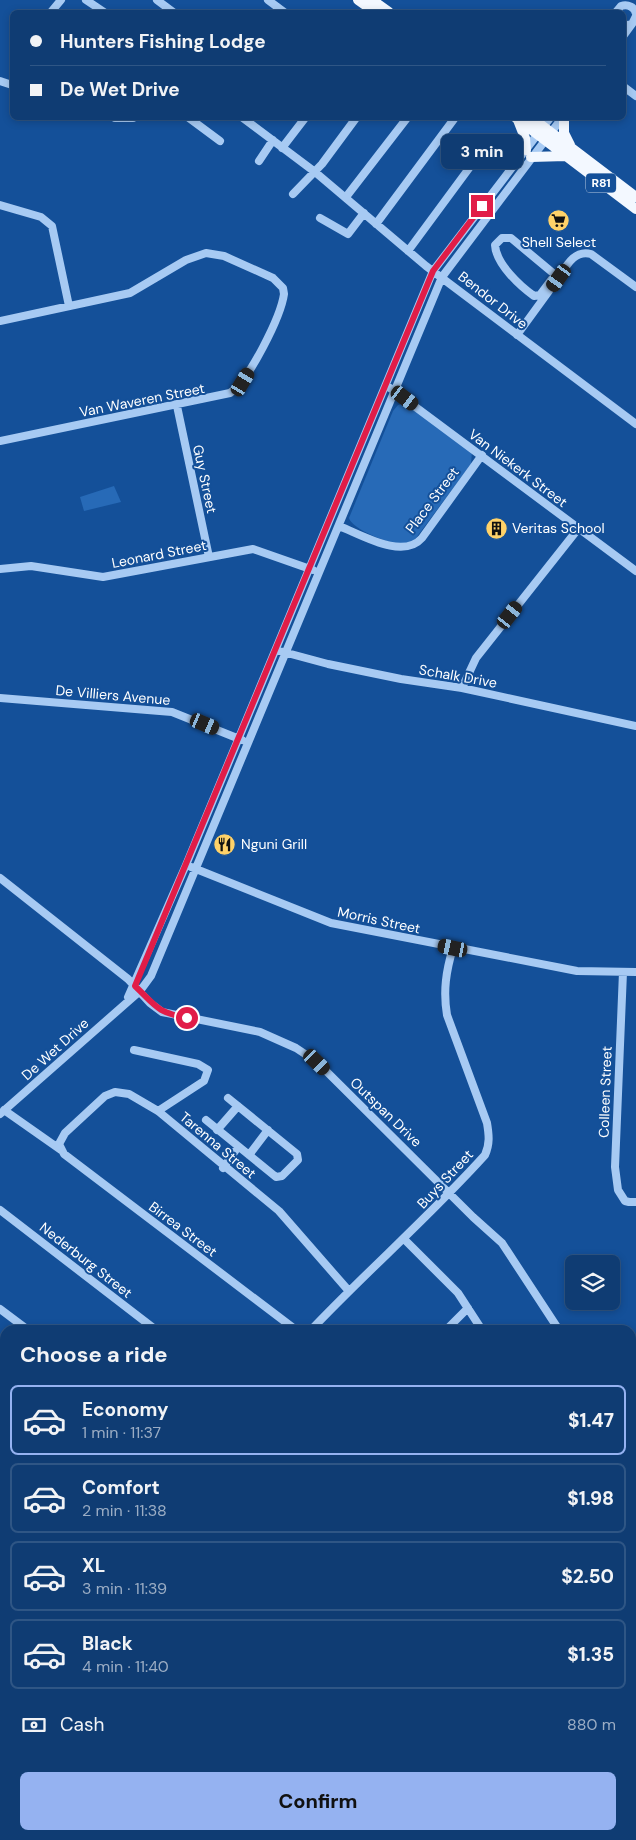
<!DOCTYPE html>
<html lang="en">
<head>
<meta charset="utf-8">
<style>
  body { margin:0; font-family:"DM Sans",sans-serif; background:#184378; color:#f1f3f6; height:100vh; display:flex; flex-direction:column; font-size:19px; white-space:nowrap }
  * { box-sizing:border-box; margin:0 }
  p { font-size:16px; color:#9badc4 }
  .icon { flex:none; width:28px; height:28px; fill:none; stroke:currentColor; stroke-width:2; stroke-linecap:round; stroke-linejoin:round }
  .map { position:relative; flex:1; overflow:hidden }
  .drawer { position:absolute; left:0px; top:1325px; width:636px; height:515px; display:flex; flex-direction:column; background:#0f3c73; border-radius:15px 15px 0 0; box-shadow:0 2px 8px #0003,0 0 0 1px #2f5685 }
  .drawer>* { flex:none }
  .guide { position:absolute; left:10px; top:10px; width:616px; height:110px; border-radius:8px; box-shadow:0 2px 8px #0003,0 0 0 1px #2f5685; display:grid; align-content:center; height:110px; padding:0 20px; background:#0f3c73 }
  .fabs { position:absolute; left:565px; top:1255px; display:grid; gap:10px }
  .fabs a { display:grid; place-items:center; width:55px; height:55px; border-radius:8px; background:#0f3c73; box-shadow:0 2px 8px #0003,0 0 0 1px #2f5685; font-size:25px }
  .end { position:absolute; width:22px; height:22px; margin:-11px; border:6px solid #e11d48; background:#fff; box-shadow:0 0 0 2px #fff }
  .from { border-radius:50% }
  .bubble { position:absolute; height:35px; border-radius:8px; background:#0f3c73; box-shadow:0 2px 8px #0003,0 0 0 1px #2f5685; font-size:16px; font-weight:800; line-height:35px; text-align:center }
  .car { position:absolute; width:15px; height:30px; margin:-15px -8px; border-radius:6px; box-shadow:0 0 4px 1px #0007; background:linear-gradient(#222 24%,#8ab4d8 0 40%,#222 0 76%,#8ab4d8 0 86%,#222 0) }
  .guide b { display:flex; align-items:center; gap:18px; height:48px; font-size:19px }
  .guide b+b { border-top:1px solid #2f5685 }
  .guide i { width:12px; height:12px; background:#f1f3f6 }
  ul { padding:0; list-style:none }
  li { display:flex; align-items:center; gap:15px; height:70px; margin:0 10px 8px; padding:0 10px; border:2px solid #2f5685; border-radius:8px }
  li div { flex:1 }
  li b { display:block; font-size:19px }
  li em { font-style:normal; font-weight:800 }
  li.on { border-color:#95b2f1 }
  li>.icon { width:45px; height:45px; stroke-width:1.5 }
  h2 { padding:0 20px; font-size:22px; line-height:60px }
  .pay { display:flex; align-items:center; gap:12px; height:55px; padding:0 20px; font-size:19px }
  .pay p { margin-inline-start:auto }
  .primary-button { display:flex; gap:10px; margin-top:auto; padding:10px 20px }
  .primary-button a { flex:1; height:58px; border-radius:8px; background:#95b2f1; color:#111; font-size:20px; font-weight:800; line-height:58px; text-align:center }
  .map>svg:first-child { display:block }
</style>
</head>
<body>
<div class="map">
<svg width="636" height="1840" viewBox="0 0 636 1840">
  <rect width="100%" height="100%" fill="#145099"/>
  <path fill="#276ab7" d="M405 403 472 451 471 464 416 538C414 541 410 543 406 544 394 546 352 530 349 518L393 411 398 405Z
    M114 486 121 502 84 511 80 497Z"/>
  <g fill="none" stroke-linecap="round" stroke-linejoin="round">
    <path stroke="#a7caf3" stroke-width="8" d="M86 0 104 12
      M157 0 173 12
      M268 0 284 12
      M51 12 61 0
      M616 12 621 6C628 4 635 7 636 14
      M624 26 632 24 636 16
      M624 35 632 24
      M0 81 12 85
      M624 87 636 96
      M115 118H133
      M189 118 220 141
      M243 118 315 172 426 266 636 424
      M282 148 305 118
      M259 161 273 140
      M293 194 322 164 356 118
      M346 197 407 118
      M0 205 41 217 52 226 69 306
      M320 218 348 234 364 213
      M376 224 454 119
      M408 251 484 148
      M555 275 540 295 534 296C520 286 496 264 495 245L502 238H511L559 278
      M556 282C565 269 573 249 591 254L636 287
      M0 321 130 293 186 260 206 253 224 256 273 278 283 288 284 294C281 316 249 381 230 393L0 441
      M517 335 549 291
      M390 388 636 571
      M177 406 209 557
      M339 526C362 535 403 560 422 538L482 455
      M0 569 31 566 103 577 253 549 313 570
      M276 650 328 664 401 679 462 688 636 726
      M462 688 476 658 578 529
      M0 698 172 712 242 740
      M191 867 331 923 577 971 636 972
      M0 878 128 979 150 1003 162 1012 260 1032 296 1048 317 1062 473 1217 502 1243 559 1330
      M623 972 615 1167 618 1190 625 1201 629 1202H636
      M128 997 186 865 433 271 550 118
      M134 1050 198 1064 208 1070 204 1081 158 1111
      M4 1110 61 1150
      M0 1114 140 991 151 976 442 277 562 118
      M206 1120 276 1177 282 1176 298 1160 297 1154 228 1098
      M217 1130 238 1106
      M249 1155 268 1130
      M223 1168 238 1147
      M0 1210 156 1330
      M405 1240 458 1293 482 1330
      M0 1309 28 1330
      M296 1330 64 1154 59 1144 65 1133 105 1096 115 1092 129 1094 158 1111 279 1211 348 1290
      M311 1330C368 1270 429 1217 485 1155 490 1144 489 1135 487 1123L447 1015C443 991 446 971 453 948
      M446 1330 468 1308
      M631 1360 636 1353
      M631 1399 636 1403
      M631 1466 636 1470
      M631 1540 636 1534
      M0 1634 5 1638
      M631 1671 636 1675
      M631 1777 636 1781
      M0 1807 5 1811
      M37 1835 44 1840
      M169 1835 173 1840
      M312 1835 320 1840
      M395 1835 402 1840
      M277 1840 293 1835"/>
    <path stroke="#f3f8ff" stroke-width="10" d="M358 0 375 12
      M372 0 389 12
      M516 118 636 209
      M532 118 636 197
      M564 118V133L570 145
      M518 120 525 138 526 150
      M531 157 566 156"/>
  </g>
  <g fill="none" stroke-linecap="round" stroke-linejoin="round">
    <path stroke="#e11d48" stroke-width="6" d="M187 1018C156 1012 156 1006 135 986L433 271 482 206"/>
  </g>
  <defs>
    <symbol id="supermarket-disc" viewBox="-11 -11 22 22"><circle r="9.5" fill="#ffd269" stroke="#145099"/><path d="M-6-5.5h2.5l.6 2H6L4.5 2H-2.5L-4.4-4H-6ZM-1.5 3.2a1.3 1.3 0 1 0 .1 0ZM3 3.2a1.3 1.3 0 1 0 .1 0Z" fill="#111"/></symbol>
    <symbol id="building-disc" viewBox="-11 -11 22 22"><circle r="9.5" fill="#ffd269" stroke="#145099"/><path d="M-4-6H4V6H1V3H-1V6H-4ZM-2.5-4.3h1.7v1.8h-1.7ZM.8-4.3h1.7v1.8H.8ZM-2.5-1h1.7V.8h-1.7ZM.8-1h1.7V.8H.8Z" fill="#111"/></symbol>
    <symbol id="restaurant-disc" viewBox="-11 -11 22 22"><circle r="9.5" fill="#ffd269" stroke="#145099"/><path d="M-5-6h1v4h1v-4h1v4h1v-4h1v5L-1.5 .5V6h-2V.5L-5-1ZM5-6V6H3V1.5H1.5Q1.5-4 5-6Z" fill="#111"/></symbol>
  </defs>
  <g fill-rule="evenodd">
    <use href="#supermarket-disc" x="546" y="208" width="25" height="25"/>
    <use href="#building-disc" x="484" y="516" width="25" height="25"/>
    <use href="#restaurant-disc" x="212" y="832" width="25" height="25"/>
  </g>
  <g text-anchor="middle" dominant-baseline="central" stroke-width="4" stroke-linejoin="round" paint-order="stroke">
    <rect fill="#145099" stroke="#b8cae0" stroke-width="1" x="586" y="173.5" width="30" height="19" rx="4"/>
    <g font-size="12" font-weight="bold" fill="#fff">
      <text x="601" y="183">R81</text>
    </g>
    <g font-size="14" fill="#fff" stroke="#145099" text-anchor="start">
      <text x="559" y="242" text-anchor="middle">Shell Select</text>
      <text x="512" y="528">Veritas School</text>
      <text x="241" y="844">Nguni Grill</text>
    </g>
    <g font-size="14" fill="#fff" stroke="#145099">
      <text transform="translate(493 300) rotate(38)">Bendor Drive</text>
      <text transform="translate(142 400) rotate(-11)">Van Waveren Street</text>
      <text transform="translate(518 468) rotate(37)">Van Niekerk Street</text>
      <text transform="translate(205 479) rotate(78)">Guy Street</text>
      <text transform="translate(432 500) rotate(-53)">Place Street</text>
      <text transform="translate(159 554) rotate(-11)">Leonard Street</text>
      <text transform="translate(458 676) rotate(10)">Schalk Drive</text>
      <text transform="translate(113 695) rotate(5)">De Villiers Avenue</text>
      <text transform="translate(379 920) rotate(12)">Morris Street</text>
      <text transform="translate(55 1049) rotate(-42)">De Wet Drive</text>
      <text transform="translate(605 1092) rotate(-88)">Colleen Street</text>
      <text transform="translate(386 1112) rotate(44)">Outspan Drive</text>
      <text transform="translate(218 1145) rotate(40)">Tarenna Street</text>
      <text transform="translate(445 1179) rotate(-47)">Buys Street</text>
      <text transform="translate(183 1229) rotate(37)">Birrea Street</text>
      <text transform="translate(86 1260) rotate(38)">Nederburg Street</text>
    </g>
  </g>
</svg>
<div class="fabs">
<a><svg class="icon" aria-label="layers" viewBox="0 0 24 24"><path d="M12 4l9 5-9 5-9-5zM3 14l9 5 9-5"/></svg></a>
</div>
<i class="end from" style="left:187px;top:1018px"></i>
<i class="end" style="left:482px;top:206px"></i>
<div class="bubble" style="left:441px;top:134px;width:82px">3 min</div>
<i class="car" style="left:559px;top:278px;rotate:216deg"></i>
<i class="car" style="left:243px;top:382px;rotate:31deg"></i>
<i class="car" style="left:405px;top:398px;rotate:127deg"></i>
<i class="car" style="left:510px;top:615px;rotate:38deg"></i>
<i class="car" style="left:205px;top:724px;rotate:113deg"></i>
<i class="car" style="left:453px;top:948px;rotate:282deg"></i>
<i class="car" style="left:317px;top:1062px;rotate:134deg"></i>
<div class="guide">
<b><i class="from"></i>Hunters Fishing Lodge</b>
<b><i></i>De Wet Drive</b>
</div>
<section class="drawer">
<h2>Choose a ride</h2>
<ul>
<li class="on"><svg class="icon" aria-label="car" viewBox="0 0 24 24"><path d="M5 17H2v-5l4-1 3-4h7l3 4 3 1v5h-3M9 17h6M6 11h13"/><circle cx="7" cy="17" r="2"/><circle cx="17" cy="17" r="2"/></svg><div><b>Economy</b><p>1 min · 11:37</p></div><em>$1.47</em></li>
<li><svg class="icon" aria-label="car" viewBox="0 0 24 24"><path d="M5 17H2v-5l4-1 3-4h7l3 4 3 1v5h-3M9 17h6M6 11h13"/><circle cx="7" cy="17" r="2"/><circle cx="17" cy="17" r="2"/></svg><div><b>Comfort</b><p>2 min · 11:38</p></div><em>$1.98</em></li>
<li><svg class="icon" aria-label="car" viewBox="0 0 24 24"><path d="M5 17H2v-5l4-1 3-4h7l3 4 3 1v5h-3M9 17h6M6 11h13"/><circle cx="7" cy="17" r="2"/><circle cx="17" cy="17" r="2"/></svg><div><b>XL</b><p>3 min · 11:39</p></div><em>$2.50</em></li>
<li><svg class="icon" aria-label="car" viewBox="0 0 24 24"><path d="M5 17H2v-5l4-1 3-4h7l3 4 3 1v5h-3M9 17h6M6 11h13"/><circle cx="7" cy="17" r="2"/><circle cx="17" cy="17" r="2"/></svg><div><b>Black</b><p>4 min · 11:40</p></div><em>$1.35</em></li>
</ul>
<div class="pay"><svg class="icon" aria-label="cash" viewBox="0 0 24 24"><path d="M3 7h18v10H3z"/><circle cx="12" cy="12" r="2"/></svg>Cash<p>880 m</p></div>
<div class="primary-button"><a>Confirm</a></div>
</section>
</div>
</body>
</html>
